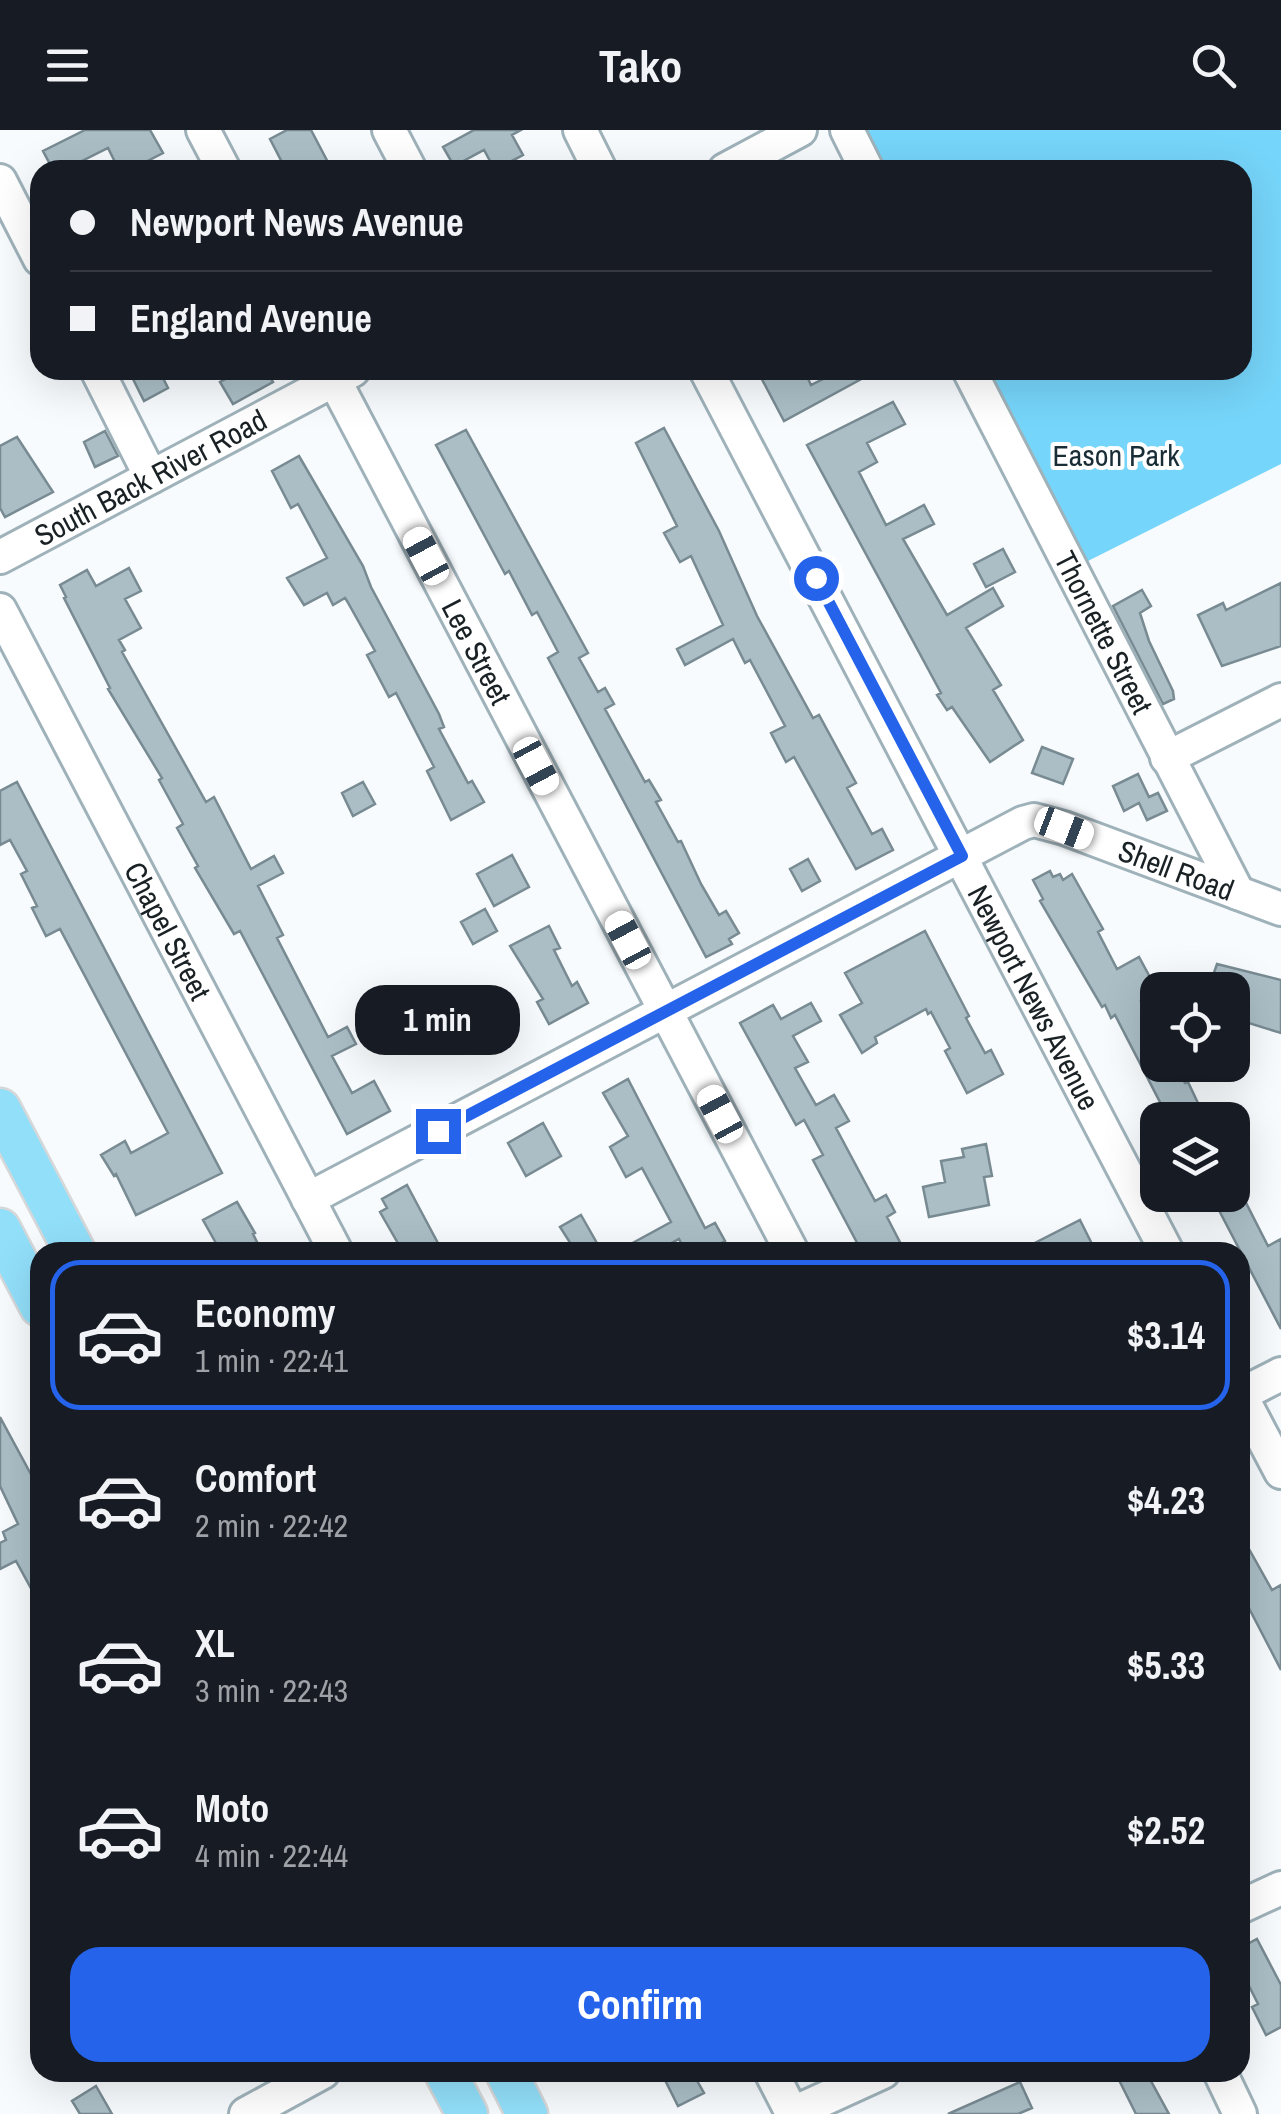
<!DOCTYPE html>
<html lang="en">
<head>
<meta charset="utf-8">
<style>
  body { margin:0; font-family:"Archivo Narrow",sans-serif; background:#242831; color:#f1f3f6; height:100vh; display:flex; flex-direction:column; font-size:38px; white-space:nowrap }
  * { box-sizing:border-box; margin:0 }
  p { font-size:32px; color:#9ea1a6 }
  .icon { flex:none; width:55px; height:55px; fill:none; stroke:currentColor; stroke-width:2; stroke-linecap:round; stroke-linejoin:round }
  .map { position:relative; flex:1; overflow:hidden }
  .panel { position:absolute; left:30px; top:1112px; width:1220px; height:840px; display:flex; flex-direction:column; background:#171b24; border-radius:30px; box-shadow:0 10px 40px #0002 }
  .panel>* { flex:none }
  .guide { position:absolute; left:30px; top:30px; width:1222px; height:220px; border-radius:30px; box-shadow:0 10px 40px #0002; display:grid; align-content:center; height:220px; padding:0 40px; background:#171b24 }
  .fabs { position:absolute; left:1140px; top:842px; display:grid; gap:20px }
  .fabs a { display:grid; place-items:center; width:110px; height:110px; border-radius:20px; background:#171b24; box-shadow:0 10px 40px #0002; font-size:50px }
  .end { position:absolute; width:45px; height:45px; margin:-22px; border:12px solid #2563eb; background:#fff; box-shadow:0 0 0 5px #fff }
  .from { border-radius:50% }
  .bubble { position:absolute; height:70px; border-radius:30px; background:#171b24; box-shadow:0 10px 40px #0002; font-size:32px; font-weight:700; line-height:70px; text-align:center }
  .car { position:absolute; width:30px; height:60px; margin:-30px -15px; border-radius:12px; box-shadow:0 0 8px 2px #0007; background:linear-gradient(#fff 24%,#345 0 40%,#fff 0 76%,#345 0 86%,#fff 0) }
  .guide b { display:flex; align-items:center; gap:35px; height:95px; font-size:38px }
  .guide b+b { border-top:2px solid #363941 }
  .guide i { width:25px; height:25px; background:#f1f3f6 }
  ul { padding:18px 0 0; list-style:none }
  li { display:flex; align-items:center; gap:30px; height:150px; margin:0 20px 15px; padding:0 20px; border:5px solid transparent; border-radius:30px }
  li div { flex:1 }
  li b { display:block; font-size:38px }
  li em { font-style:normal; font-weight:700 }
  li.active { border-color:#2563eb }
  li>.icon { width:90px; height:90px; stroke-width:1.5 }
  .button { display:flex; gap:20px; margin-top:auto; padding:20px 40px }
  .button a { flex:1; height:115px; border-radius:30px; background:#2563eb; color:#fff; font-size:40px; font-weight:700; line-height:115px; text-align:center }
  header { display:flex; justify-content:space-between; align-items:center; height:130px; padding:0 40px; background:#171b24; font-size:45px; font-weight:700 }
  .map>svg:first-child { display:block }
</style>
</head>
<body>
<header><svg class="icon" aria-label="menu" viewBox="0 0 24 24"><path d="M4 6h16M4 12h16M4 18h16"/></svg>Tako<svg class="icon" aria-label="search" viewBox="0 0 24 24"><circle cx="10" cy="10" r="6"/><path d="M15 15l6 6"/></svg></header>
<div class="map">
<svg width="1281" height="1984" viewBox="0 0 1281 1984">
  <rect width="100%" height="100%" fill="#f7fbfd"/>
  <path fill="#76d5fa" d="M860 0H1281V334L1080 435 981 240H1242V40H880Z"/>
  <path fill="#abbec6" stroke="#788a92" stroke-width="2.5" d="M85 0H150L163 23 130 40H119L108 18 64 40H53L43 21Z
    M287 0H311L332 40H286L270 9Z
    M474 0H521L512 5 523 25 495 40 484 20 454 36 443 17Z
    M146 240H159L168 258 144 271 132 247Z
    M225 240H266L273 252 233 274 220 252 229 247Z
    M757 240H804L811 255 841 240H878L784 291Z
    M893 272 905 294 867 313 877 332 859 342 886 395 924 375 934 394 903 409 947 485 993 458 1003 476 966 498 1001 555 993 560 1023 610 990 632 952 577 947 580 937 565 941 563 807 315Z
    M664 298 719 401 757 486 813 588 819 585 856 653 847 658 872 704 882 699 893 720 856 739 794 627 786 632 771 603 785 596 750 530 745 533 733 509 685 535 677 519 723 495 691 426 680 432 664 403 677 396 636 313Z
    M466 300 588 523 579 528 598 562 605 558 614 574 605 579 645 652 649 650 661 670 656 672 678 712 681 711 701 754 719 785 726 781 739 803 729 809 732 814 706 827 548 528 558 522 537 482 532 485 509 441 505 444 436 315Z
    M105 301 118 326 95 337 84 312Z
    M17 307 53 362 5 387 0 378V316Z
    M299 326 363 436 371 457 439 584 444 597 439 599 468 653 472 651 484 672 451 690 427 641 434 637 396 563 389 567 367 525 375 521 347 471 345 468 333 475 327 463 304 475 287 448 327 428 298 374 291 378 272 341Z
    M1003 419 1015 442 986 457 974 434Z
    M129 438 141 461 125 469 141 498 119 510 125 520 122 522 206 672 214 667 251 739 274 726 283 743 258 756 283 805 277 808 328 907 347 897 356 914 332 926 352 963 374 951 390 981 347 1004 240 801 234 804 195 738 198 736 177 698 183 694 159 650 162 648 108 559 110 558 64 468 66 467 60 455 87 440 96 456Z
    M1281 453V516L1222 536 1198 485 1223 473 1226 480Z
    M1142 460 1151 476 1140 483 1149 511 1173 561 1174 569 1163 574 1113 476Z
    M1042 617 1073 629 1063 654 1032 643Z
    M1138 644 1149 667 1158 663 1167 681 1147 690 1139 673 1124 681 1113 656Z
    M17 652 222 1043 136 1085 116 1044 114 1046 101 1025 125 1011 131 1023 168 1003 60 799 46 806 32 778 37 776 21 744 27 741 10 710 0 715V661Z
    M363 652 375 674 353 686 342 663Z
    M512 725 529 757 494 776 477 744Z
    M808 729 820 751 802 761 790 739Z
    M1050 741 1053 747 1060 744 1063 750 1072 744 1103 799 1098 802 1117 839 1139 827 1158 862 1141 871 1158 903V935H1175L1185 953 1188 952 1206 990H1172L1161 974 1115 885 1111 888 1105 875 1102 877 1040 771 1043 769 1033 750Z
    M485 779 497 801 473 814 461 792Z
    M549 796 560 818 554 820 572 856 577 852 588 873 549 894 537 872 543 869 510 816Z
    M925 801 969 886 966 888 985 923 991 920 1003 944 967 963 945 921 950 918 931 882 928 884 926 879 875 907 877 913 862 923 840 885 862 873 845 843Z
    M1217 834 1281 850V903L1239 890 1245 873 1232 869V860H1208Z
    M811 873 821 891 793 906 808 932 795 938 816 975 834 965 849 991 836 998 875 1071 886 1065 895 1082 887 1087 905 1122H862L813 1030 823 1025 804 990 796 995 740 893 773 875 781 889Z
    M628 949 705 1098 715 1093 725 1111 714 1117 717 1122H686L679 1109 655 1122H616L671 1092 642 1038 626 1047 610 1017 628 1006 603 963Z
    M543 993 561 1026 526 1046 508 1013Z
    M986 1014 992 1046 984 1047 989 1075 929 1087 923 1057 945 1052 941 1031 964 1027 962 1019Z
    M407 1055 440 1117 430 1122H403L380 1082 387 1078 382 1069Z
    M1211 1065H1242L1268 1116 1281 1109V1199Z
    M237 1072 255 1103 253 1104 257 1112 238 1122H221L203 1090Z
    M581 1085 602 1122H576L560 1097Z
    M1080 1090 1096 1122H1017Z
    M0 1287 40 1361V1475L16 1431 0 1439V1413L6 1410 3 1402 18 1394 0 1356Z
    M1240 1403 1272 1460 1281 1455V1540L1240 1461Z
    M1257 1809 1281 1855V1897L1266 1905 1252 1877 1258 1874 1240 1838V1818Z
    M675 1942H692L704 1963 678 1976 664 1948Z
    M1115 1942H1146L1169 1984H1136Z
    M1020 1952 1032 1978 1018 1984H948Z
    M96 1956 112 1984H80L72 1971Z"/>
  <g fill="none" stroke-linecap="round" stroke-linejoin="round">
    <defs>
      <g id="minor">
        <path d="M203 0 224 40"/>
        <path d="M389 0 410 40"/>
        <path d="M580 0 600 40"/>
        <path d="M847 0 867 40"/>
        <path d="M725 40 800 0"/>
        <path d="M0 51 40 129"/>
        <path d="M97 240 151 347"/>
        <path id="s1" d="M329 240 792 1122"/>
        <path id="s2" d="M706 240 1167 1122"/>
        <path id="s3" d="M969 240 1238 763"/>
        <path id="s4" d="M0 427 353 240"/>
        <path id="s5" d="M0 480 336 1122"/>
        <path d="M1167 628 1281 570"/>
        <path id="s6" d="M308 1069 1023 693 1034 690 1064 698 1281 779"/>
        <path d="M1240 1264 1281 1342"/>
        <path d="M1240 1265 1281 1244"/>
        <path d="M1240 1777 1281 1758"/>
        <path d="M771 1942 792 1983"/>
        <path d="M1220 1942 1240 1984"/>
        <path d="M246 1984 323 1942"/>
        <path d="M791 1984 883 1942"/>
      </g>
      <path id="major" d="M0 979 75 1122
        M0 1099 40 1176
        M445 1942 467 1984
        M506 1942 527 1984"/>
    </defs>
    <use href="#minor" stroke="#9fb2ba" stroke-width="38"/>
    <use href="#major" stroke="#d6d7d8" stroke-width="45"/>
    <use href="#minor" stroke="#fff" stroke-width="32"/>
    <use href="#major" stroke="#92dffa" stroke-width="40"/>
  </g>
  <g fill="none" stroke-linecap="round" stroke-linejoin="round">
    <path stroke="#2563eb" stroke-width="12" d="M438 1001 962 726 816 448"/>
  </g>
  <g text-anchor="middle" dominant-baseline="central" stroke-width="8" stroke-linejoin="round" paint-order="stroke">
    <g font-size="30" fill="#192d36" stroke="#fff">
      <text x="1116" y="325">Eason Park</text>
    </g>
    <g font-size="30" fill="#1a2124" stroke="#fff">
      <text stroke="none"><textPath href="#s4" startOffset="170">South Back River Road</textPath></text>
      <text stroke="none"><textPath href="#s3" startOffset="295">Thornette Street</textPath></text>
      <text stroke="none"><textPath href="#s1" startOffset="318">Lee Street</textPath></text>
      <text stroke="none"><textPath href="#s6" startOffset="970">Shell Road</textPath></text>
      <text stroke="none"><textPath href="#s5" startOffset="362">Chapel Street</textPath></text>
      <text stroke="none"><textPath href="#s2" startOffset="708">Newport News Avenue</textPath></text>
    </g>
  </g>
</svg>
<div class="fabs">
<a><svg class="icon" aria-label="locate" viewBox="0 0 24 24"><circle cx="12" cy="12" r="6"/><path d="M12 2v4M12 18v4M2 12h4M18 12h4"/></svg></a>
<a><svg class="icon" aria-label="layers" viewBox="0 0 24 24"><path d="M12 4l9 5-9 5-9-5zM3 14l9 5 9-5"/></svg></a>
</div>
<i class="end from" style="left:816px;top:448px"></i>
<i class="end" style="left:438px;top:1001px"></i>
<div class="bubble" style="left:355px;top:855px;width:165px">1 min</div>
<i class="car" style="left:426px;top:426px;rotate:332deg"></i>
<i class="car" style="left:536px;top:636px;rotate:152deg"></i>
<i class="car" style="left:1064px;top:698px;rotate:111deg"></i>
<i class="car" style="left:628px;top:810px;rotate:332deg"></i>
<i class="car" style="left:720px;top:984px;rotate:332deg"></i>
<div class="guide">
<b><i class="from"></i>Newport News Avenue</b>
<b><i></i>England Avenue</b>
</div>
<section class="panel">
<ul>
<li class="active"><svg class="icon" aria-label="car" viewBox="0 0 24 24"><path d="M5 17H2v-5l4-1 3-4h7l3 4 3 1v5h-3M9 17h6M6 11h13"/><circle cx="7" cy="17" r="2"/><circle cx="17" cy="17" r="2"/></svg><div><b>Economy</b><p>1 min · 22:41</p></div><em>$3.14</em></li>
<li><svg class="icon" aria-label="car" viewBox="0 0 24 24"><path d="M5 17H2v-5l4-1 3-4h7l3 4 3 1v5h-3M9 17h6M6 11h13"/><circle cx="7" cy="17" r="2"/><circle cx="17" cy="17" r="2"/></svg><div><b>Comfort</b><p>2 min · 22:42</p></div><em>$4.23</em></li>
<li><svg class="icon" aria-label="car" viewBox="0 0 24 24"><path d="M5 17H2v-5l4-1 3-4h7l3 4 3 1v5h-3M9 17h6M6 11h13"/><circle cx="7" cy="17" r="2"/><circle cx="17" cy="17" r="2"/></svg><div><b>XL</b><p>3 min · 22:43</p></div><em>$5.33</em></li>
<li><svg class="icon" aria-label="car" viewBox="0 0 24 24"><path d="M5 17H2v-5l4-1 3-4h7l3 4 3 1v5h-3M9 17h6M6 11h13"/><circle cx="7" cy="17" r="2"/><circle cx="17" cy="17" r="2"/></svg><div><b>Moto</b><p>4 min · 22:44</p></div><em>$2.52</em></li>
</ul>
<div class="button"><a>Confirm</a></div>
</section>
</div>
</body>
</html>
